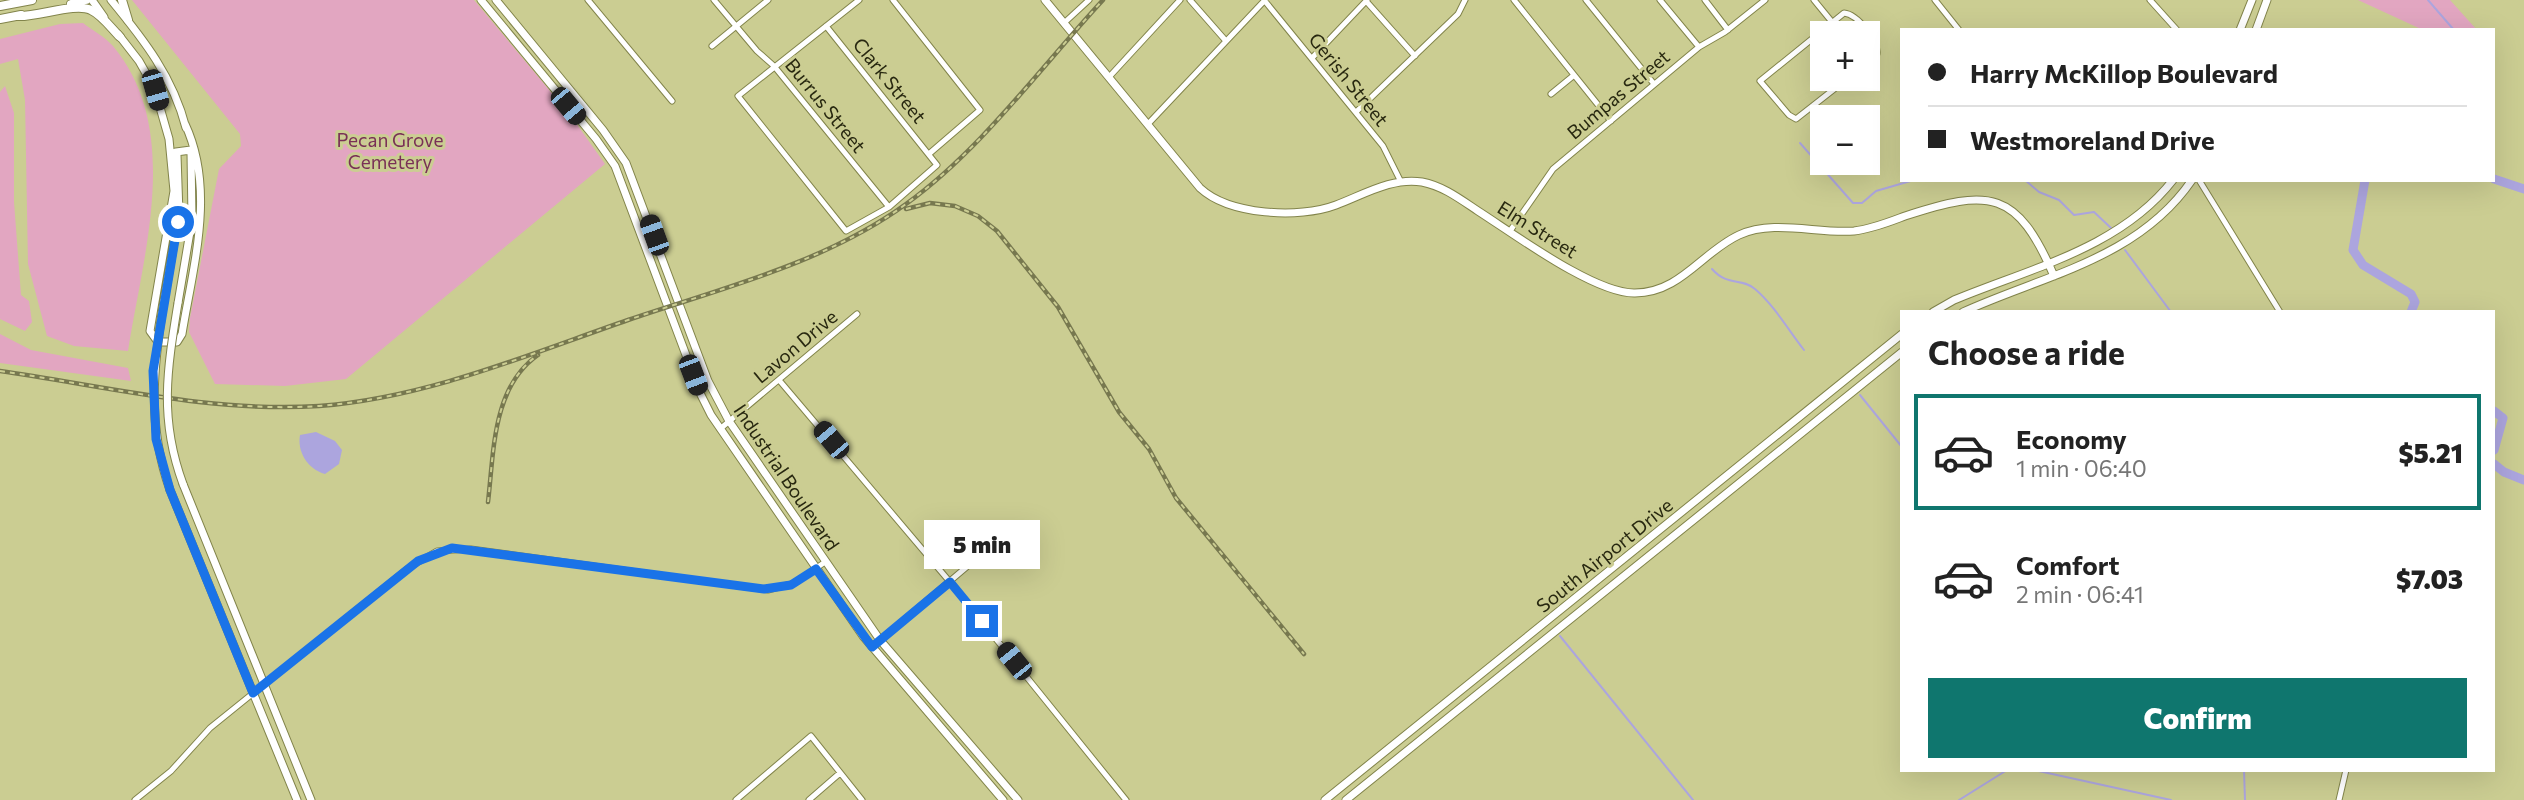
<!DOCTYPE html>
<html lang="en">
<head>
<meta charset="utf-8">
<style>
  body { margin:0; font-family:Commissioner,sans-serif; background:#f2f2f2; color:#222; height:100vh; display:flex; flex-direction:column; font-size:26px; white-space:nowrap }
  * { box-sizing:border-box; margin:0 }
  p { font-size:23px; color:#767676 }
  .icon { flex:none; width:38px; height:38px; fill:none; stroke:currentColor; stroke-width:2; stroke-linecap:round; stroke-linejoin:round }
  .map { position:relative; flex:1; overflow:hidden }
  .side { position:absolute; left:1900px; top:310px; width:595px; height:462px; display:flex; flex-direction:column; background:#fff; border-radius:0px; box-shadow:0 7px 28px #0002 }
  .side>* { flex:none }
  .banner { position:absolute; left:1900px; top:28px; width:595px; height:154px; border-radius:0px; box-shadow:0 7px 28px #0002; display:grid; align-content:center; height:154px; padding:0 28px; background:#fff }
  .tools { position:absolute; left:1810px; top:21px; display:grid; gap:14px }
  .tools a { display:grid; place-items:center; width:70px; height:70px; border-radius:0px; background:#fff; box-shadow:0 7px 28px #0002; font-size:35px }
  .end { position:absolute; width:32px; height:32px; margin:-16px; border:9px solid #1a73e8; background:#fff; box-shadow:0 0 0 4px #fff }
  .from { border-radius:50% }
  .bubble { position:absolute; height:49px; border-radius:0px; background:#fff; box-shadow:0 7px 28px #0002; font-size:23px; font-weight:800; line-height:49px; text-align:center }
  .car { position:absolute; width:21px; height:42px; margin:-21px -10px; border-radius:9px; box-shadow:0 0 5px 2px #0007; background:linear-gradient(#222 24%,#8ab4d8 0 40%,#222 0 76%,#8ab4d8 0 86%,#222 0) }
  .banner b { display:flex; align-items:center; gap:24px; height:66px; font-size:26px }
  .banner b+b { border-top:2px solid #e0e0e0 }
  .banner i { width:18px; height:18px; background:#222 }
  ul { padding:0; list-style:none }
  li { display:flex; align-items:center; gap:21px; height:116px; margin:0 14px 10px; padding:0 14px; border:4px solid transparent; border-radius:0px }
  li div { flex:1 }
  li b { display:block; font-size:26px }
  li em { font-style:normal; font-weight:800 }
  li.selected { border-color:#0f766e }
  li>.icon { width:63px; height:63px; stroke-width:1.5 }
  h2 { padding:0 28px; font-size:32px; line-height:84px }
  .button { display:flex; gap:14px; margin-top:auto; padding:14px 28px }
  .button a { flex:1; height:80px; border-radius:0px; background:#0f766e; color:#fff; font-size:28px; font-weight:800; line-height:80px; text-align:center }
  .map>svg:first-child { display:block }
</style>
</head>
<body>
<div class="map">
<svg width="2524" height="800" viewBox="0 0 2524 800">
  <rect width="100%" height="100%" fill="#cbcd92"/>
  <path fill="#e2a6c1" d="M474 0 571 116 605 164 346 379 285 386 215 384 189 332 190 318 219 169 241 146 240 134 132 0Z
    M2358 0H2450L2477 30H2423Z
    M83 23C92 30 105 37 113 46 183 130 143 254 128 351L74 346 47 336 28 264 25 100 18 59 0 64V39L60 24Z
    M5 86 14 113V202L21 295 29 301 32 322 25 331 0 319V92Z
    M0 334 31 350 128 368 131 381 0 363Z"/>
  <path fill="#aca5de" d="M316 432 335 441 342 450 339 464 325 474C307 469 297 451 300 435Z"/>
  <g fill="none" stroke-linecap="round" stroke-linejoin="round">
    <path stroke="#aca5de" stroke-width="2" d="M2428 0 2454 30
      M1800 143 1853 203H1862L1876 191 1914 180
      M1922 180H1933
      M2025 180 2039 192 2059 200 2074 215 2094 212 2111 228
      M2125 250 2171 312
      M1712 269C1728 287 1741 277 1755 289 1774 305 1789 331 1804 350
      M1860 395 1902 447
      M1560 636 1693 800
      M2034 770 2171 800
      M2244 770 2245 800
      M1959 800 2007 770"/>
    <path stroke="#aca5de" stroke-width="9" d="M2494 179 2524 189
      M2365 180 2353 250 2363 265 2411 294 2415 302 2411 312
      M2494 411 2503 418 2494 450
      M2494 464 2504 472 2524 480"/>
    <defs>
      <path id="street" d="M588 0 672 101
        M714 0 757 51 774 66 889 207
        M893 0 980 110 930 153
        M1190 0 1226 41
        M1264 0 1383 146 1401 182
        M1514 0 1611 121
        M1586 0 1654 84
        M1660 0 1699 47
        M1705 0 1728 30
        M1814 0 1832 22
        M1935 0 1959 30
        M2150 0 2177 30
        M1366 1 1415 56
        M1064 23 1089 0
        M826 26 937 165 889 207 846 231 738 96 859 0
        M712 46 768 0
        M1312 58 1367 0
        M1110 76 1180 0
        M1847 79 1796 119 1789 115 1760 81 1844 13C1857 14 1879 41 1877 54L1867 62
        M1551 94 1573 76
        M1356 112 1458 14 1465 0
        M1148 124 1265 0
        M2199 180 2280 312
        M1510 231 1553 169 1699 47 1725 32 1765 0
        M779 380 950 582 1126 800
        M720 429 857 314
        M872 647 976 559
        M135 800 171 771 210 728 407 569 437 551 471 549 768 590 795 583 825 562
        M736 800 811 736 862 800
        M809 800 840 773
        M2339 800 2346 770"/>
      <path id="secondary" d="M92 0 104 17
        M111 0C144 40 173 77 186 128
        M481 0 596 139 615 166 701 395 711 415 863 636 1003 800
        M496 0 603 130 626 163 708 381 729 421 880 640 1018 800
        M1045 0 1200 188C1229 215 1299 219 1336 205 1363 195 1392 177 1422 182 1443 186 1460 199 1478 211 1514 234 1595 294 1635 293 1680 293 1702 252 1739 235 1774 219 1817 234 1854 231 1872 229 1889 222 1905 216 1990 188 2017 190 2054 276
        M2240 30 2252 0
        M2256 30 2267 0
        M118 34 139 61 156 91
        M155 90 169 139 174 191 150 331 158 342H177L182 334C193 266 216 190 185 124
        M176 152 191 150
        M164 301 179 214 177 155
        M178 303 192 220 191 153
        M1933 312 1954 300C2031 268 2120 248 2173 180
        M1963 312C2044 275 2138 259 2192 180
        M183 484 311 800
        M170 490 297 800
        M1325 800 1902 334
        M1346 800 1902 352"/>
      <path id="primary" d="M122 0 128 20
        M71 4 86 0
        M0 6 32 0
        M18 16C38 17 76 2 91 10 102 15 111 28 120 37
        M0 19 21 15"/>
    </defs>
    <use href="#street" stroke="#82844b" stroke-width="7"/>
    <use href="#secondary" stroke="#82844b" stroke-width="9"/>
    <use href="#primary" stroke="#82844b" stroke-width="10"/>
    <use href="#street" stroke="#fff" stroke-width="5"/>
    <use href="#secondary" stroke="#fff" stroke-width="7"/>
    <use href="#primary" stroke="#fff" stroke-width="8"/>
    <defs>
      <path id="rail" d="M906 209 930 203 955 206 978 216 997 231 1058 307 1119 412 1149 449 1176 498 1304 654
        M0 371C104 386 213 413 319 406 426 398 527 355 628 320 722 288 825 263 906 204 980 151 1041 67 1103 0
        M488 502C494 452 492 387 538 355"/>
    </defs>
    <use href="#rail" stroke="#77784f" stroke-width="4.5"/>
    <use href="#rail" stroke="#cbcd92" stroke-width="2" stroke-dasharray="5" stroke-linecap="butt"/>
    <defs>
      <path id="secondary-bridge" d="M164 301C153 367 147 425 170 490
        M178 303C167 370 159 419 183 484"/>
    </defs>
    <use href="#secondary-bridge" stroke="#82844b" stroke-width="9" stroke-linecap="butt"/>
    <use href="#secondary-bridge" stroke="#fff" stroke-width="7"/>
  </g>
  <g fill="none" stroke-linecap="round" stroke-linejoin="round">
    <path stroke="#1a73e8" stroke-width="9" d="M178 222 153 371 156 439 170 490 253 693 418 561 452 548 764 589 791 585 816 569 872 647 950 582 982 621"/>
  </g>
  <g text-anchor="middle" dominant-baseline="central" stroke-width="6" stroke-linejoin="round" paint-order="stroke">
    <g font-size="19" fill="#282810" stroke="#cbcd92">
      <text transform="translate(1349 79) rotate(51)">Gerish Street</text>
      <text transform="translate(890 80) rotate(51)">Clark Street</text>
      <text transform="translate(1618 94) rotate(-40)">Bumpas Street</text>
      <text transform="translate(826 105) rotate(51)">Burrus Street</text>
      <text transform="translate(1538 229) rotate(32)">Elm Street</text>
      <text transform="translate(795 346) rotate(-40)">Lavon Drive</text>
      <text transform="translate(787 477) rotate(56)">Industrial Boulevard</text>
      <text transform="translate(1604 555) rotate(-39)">South Airport Drive</text>
    </g>
    <g font-size="19" fill="#793056" stroke="#cbcd92">
      <text x="390" y="139">Pecan Grove<tspan x="390" dy="22">Cemetery</tspan></text>
    </g>
  </g>
</svg>
<div class="tools">
<a>+</a>
<a>−</a>
</div>
<i class="end from" style="left:178px;top:222px"></i>
<i class="end" style="left:982px;top:621px"></i>
<div class="bubble" style="left:924px;top:520px;width:116px">5 min</div>
<i class="car" style="left:155px;top:90px;rotate:164deg"></i>
<i class="car" style="left:568px;top:106px;rotate:140deg"></i>
<i class="car" style="left:654px;top:235px;rotate:340deg"></i>
<i class="car" style="left:693px;top:375px;rotate:159deg"></i>
<i class="car" style="left:831px;top:440px;rotate:320deg"></i>
<i class="car" style="left:1014px;top:661px;rotate:321deg"></i>
<div class="banner">
<b><i class="from"></i>Harry McKillop Boulevard</b>
<b><i></i>Westmoreland Drive</b>
</div>
<section class="side">
<h2>Choose a ride</h2>
<ul>
<li class="selected"><svg class="icon" aria-label="car" viewBox="0 0 24 24"><path d="M5 17H2v-5l4-1 3-4h7l3 4 3 1v5h-3M9 17h6M6 11h13"/><circle cx="7" cy="17" r="2"/><circle cx="17" cy="17" r="2"/></svg><div><b>Economy</b><p>1 min · 06:40</p></div><em>$5.21</em></li>
<li><svg class="icon" aria-label="car" viewBox="0 0 24 24"><path d="M5 17H2v-5l4-1 3-4h7l3 4 3 1v5h-3M9 17h6M6 11h13"/><circle cx="7" cy="17" r="2"/><circle cx="17" cy="17" r="2"/></svg><div><b>Comfort</b><p>2 min · 06:41</p></div><em>$7.03</em></li>
</ul>
<div class="button"><a>Confirm</a></div>
</section>
</div>
</body>
</html>
